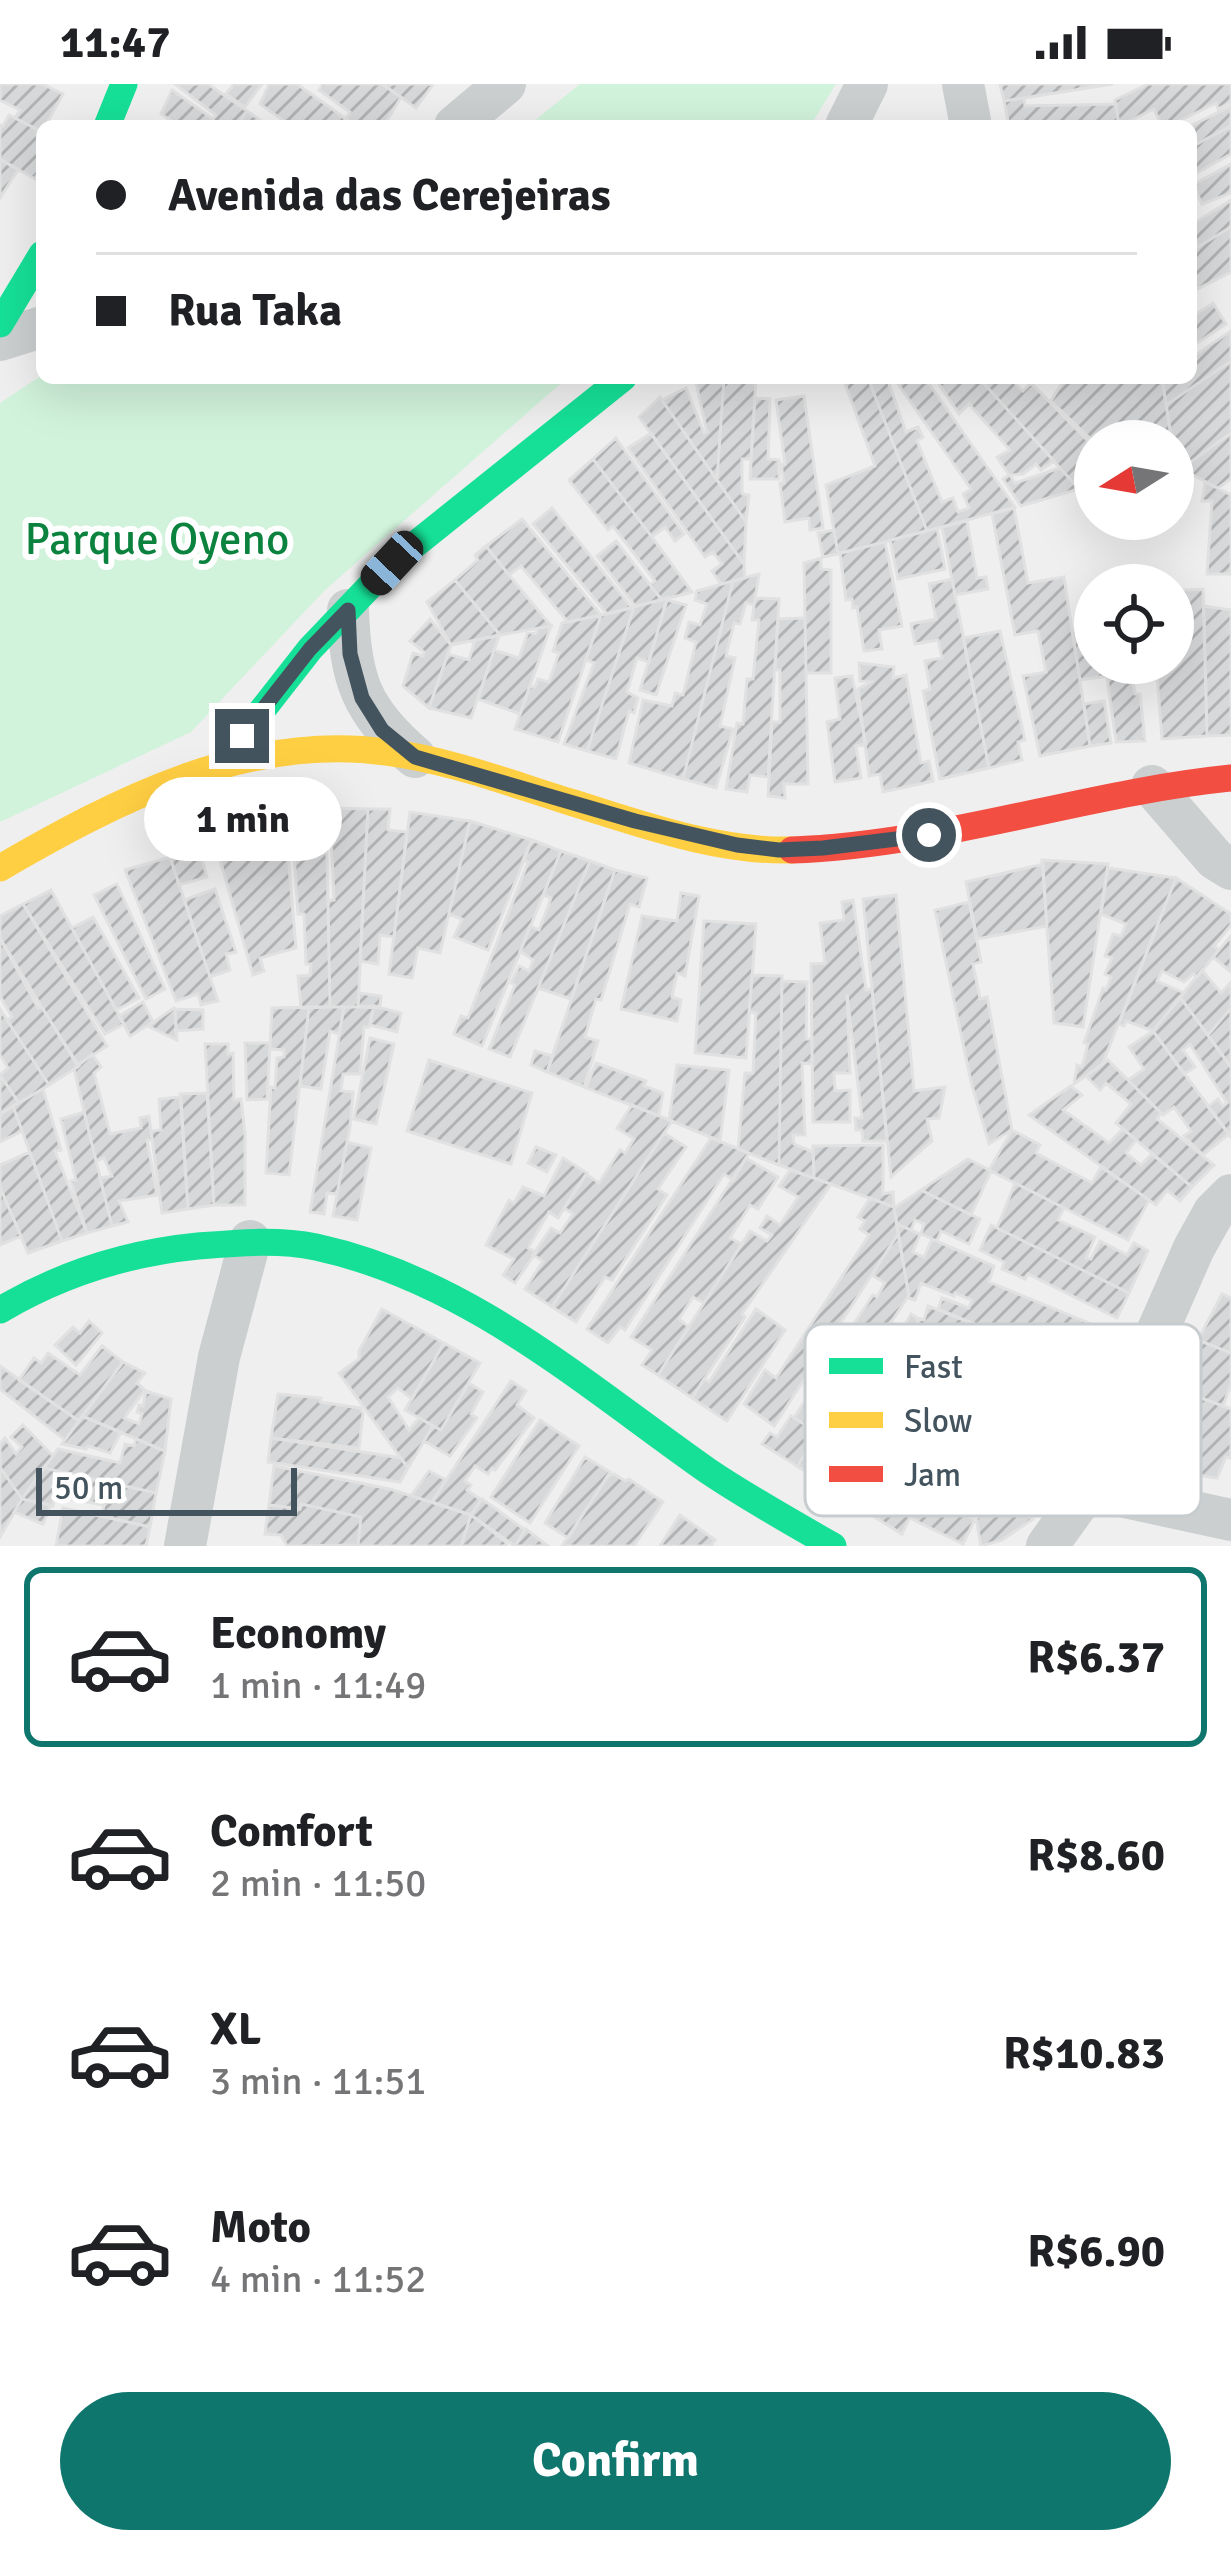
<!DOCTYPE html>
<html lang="en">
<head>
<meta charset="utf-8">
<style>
  body { margin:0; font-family:Signika,sans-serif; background:#f2f2f2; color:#202124; height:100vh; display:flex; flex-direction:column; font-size:45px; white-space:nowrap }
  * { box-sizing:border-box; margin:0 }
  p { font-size:39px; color:#757577 }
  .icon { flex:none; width:66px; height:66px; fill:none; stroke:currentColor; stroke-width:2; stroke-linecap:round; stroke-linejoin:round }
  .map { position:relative; height:1462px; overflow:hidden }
  .sheet { display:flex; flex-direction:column; background:#fff; flex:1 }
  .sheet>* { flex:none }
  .guide { position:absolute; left:36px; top:36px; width:1161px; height:264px; border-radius:18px; box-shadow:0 12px 48px #0002; display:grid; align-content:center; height:264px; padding:0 60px; background:#fff }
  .needle { width:78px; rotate:259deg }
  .buttons { position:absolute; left:1074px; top:336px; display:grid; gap:24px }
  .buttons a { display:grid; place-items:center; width:120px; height:120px; border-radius:50%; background:#fff; box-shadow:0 12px 48px #0002; font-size:60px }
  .scale { position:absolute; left:36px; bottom:30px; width:261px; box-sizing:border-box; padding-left:12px; border:6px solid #44545e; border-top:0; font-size:33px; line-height:42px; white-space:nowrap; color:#44545e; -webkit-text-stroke:9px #fff; paint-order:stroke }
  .end { position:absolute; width:54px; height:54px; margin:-27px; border:15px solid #44545e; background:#fff; box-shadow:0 0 0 6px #fff }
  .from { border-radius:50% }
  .bubble { position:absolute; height:84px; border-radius:42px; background:#fff; box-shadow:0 12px 48px #0002; font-size:39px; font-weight:800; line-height:84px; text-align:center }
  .car { position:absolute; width:36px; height:72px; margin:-36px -18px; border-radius:15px; box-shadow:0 0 9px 3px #0007; background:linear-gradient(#222 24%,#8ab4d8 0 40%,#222 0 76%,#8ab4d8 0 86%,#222 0) }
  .guide b { display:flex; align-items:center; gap:42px; height:114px; font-size:45px }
  .guide b+b { border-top:3px solid #e0e0e0 }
  .guide i { width:30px; height:30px; background:#202124 }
  ul { padding:21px 0 0; list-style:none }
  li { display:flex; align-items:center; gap:36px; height:180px; margin:0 24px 18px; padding:0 36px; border:6px solid transparent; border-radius:18px }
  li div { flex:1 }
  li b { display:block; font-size:45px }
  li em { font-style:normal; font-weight:800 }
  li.selected { border-color:#0f766e }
  li>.icon { width:108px; height:108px; stroke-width:1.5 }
  .button { display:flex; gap:24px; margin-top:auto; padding:24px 60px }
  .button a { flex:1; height:138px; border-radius:72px; background:#0f766e; color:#fff; font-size:48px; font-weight:800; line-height:138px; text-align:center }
  .status { display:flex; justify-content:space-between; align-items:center; height:84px; padding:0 60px; background:#fff; direction:ltr }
  .status svg { height:33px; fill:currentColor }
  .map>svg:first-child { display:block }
</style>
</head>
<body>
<div class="status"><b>11:47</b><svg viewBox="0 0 49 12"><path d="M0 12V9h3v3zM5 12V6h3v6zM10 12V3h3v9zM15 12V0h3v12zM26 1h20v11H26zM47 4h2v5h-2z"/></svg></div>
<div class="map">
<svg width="1231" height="1462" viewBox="0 0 1231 1462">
  <defs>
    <pattern id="building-hatch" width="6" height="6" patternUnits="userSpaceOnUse" patternTransform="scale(3)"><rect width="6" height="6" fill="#d7d8d9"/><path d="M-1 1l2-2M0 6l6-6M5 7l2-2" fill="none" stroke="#b0b2b3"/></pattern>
  </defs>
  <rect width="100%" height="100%" fill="#f0efef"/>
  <path fill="#d1f2db" d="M580 0H836L810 42H528Z
    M42 291V294H567L325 506 191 648 0 738V319Z"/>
  <path fill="url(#building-hatch)" stroke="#e1e1e2" stroke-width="3" d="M0 0H42L63 10 42 48 15 34 20 26 0 16Z
    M175 0H208L247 27 237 42H179L161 30 172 6 213 35 216 31Z
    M234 0H262L245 23 226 10Z
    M269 0H297L356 42H291L260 20Z
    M323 0H382L401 13 384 42H357L345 35 350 28 319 6Z
    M382 0H429L432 2 416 24Z
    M1000 0H1113L1004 17Z
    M1148 0H1231V18L1218 25 1216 19 1169 42H1162L1154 25 1119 42 1115 16Z
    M1024 14 1025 22 1116 20 1119 42H1009L1004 17Z
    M1231 22V42L1191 63V42Z
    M247 27 269 42H237Z
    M9 31 42 48V82L35 95 0 75V41L3 42Z
    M1231 42V70L1191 92V63Z
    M0 75 18 86 0 114Z
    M1231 80V109L1202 120 1193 101Z
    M1231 116V143L1191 167V141Z
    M1231 143V188L1191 208V167Z
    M1213 219 1226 240 1191 263V233Z
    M1231 247V277L1166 321 1162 294H1191V274Z
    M1231 277V349L1181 385 1176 383 1166 321Z
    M695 294H724L717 396 662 316 686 304 704 349 707 348Z
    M724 294H756L751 375H742V410L749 411 746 438 717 396Z
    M843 294H868L927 447 838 470 826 401 875 382Z
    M868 294H887L906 348 918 343 923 353 917 357 942 418 953 414 958 428 969 424 963 410 971 405 894 294H925L1015 423 927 447Z
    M939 294H979L1054 377 1041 386 1036 380 1023 390 1010 391 1015 399 1060 384 1079 405 1021 422 1003 395 1009 391 997 373 1010 366 969 320 959 330 939 300Z
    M979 294H1010L1023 307 1031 299 1089 358 1095 359V402L1079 405Z
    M1065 294H1162L1172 357 1095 359 1051 317Z
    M804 312 823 444 810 446 809 434 785 438 780 399H784L781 380H785L776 316Z
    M660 313 746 438 744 480 639 333Z
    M755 314 770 315 768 375 779 376V395H750Z
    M651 349 744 480 745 494 721 500 712 487 722 480 713 468 705 473 628 364Z
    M1231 349V395L1218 404 1181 385Z
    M616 354 684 450 675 457 665 443 652 453 593 375Z
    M593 375 652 453 692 508 662 516 650 501 655 497 613 442 608 446 569 396Z
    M1205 398 1231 411V490H1207L1212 417H1202Z
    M552 424 632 524 607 530 533 440Z
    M1014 424 1028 499 1064 493 1090 662 1040 672 1023 592 1046 588 1038 547 1015 551 992 430Z
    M522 435 601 531 568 538 521 482 509 491 486 462Z
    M967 437 977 494 986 493 988 505 955 511 942 443Z
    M937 444 945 485 898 495 890 456Z
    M834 446 838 470 823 473 818 449Z
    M616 457 650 501 662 516 635 522 597 472Z
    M885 458 902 542 879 546 882 565 864 567 857 523 853 524 852 515 846 516 840 469Z
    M486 462 509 491 551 542 500 551 455 496 478 476 475 471Z
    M821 474V485L831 486V589H806L804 479Z
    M759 490 754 521 746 519 740 540 734 539 726 572 735 574 720 642 733 645 716 704 683 695 733 497Z
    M952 495 989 684 940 695 923 607 930 605 925 577 942 574 938 556 915 560 911 540 936 535 929 500Z
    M455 496 500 551 451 561 427 518Z
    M733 497 683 695 629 679 643 616 672 622 675 609 683 611 696 558 685 554 689 538 700 541 707 520 695 516 697 507Z
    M1203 505 1207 652 1162 655 1156 579H1173V507Z
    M667 514 649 578 637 574 627 608 638 614 634 629 629 627 616 675 587 667 634 523Z
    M755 514 779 515 768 693 750 691 747 708 726 705 737 639 743 640 747 595H753L759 536H752Z
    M667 516 686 521 656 611 640 606Z
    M1204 522 1231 526V651L1207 652Z
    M634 523 587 667 564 660 594 579 586 576 601 531Z
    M601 531 558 658 515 645 530 602 535 603 538 595 549 598 559 569 553 567 562 539Z
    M805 534 808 700H784L785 714 768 712 772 638H780V586H775L778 535Z
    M430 535 451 561 429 624 403 602 413 569 423 572 424 568 410 557Z
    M551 542 520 630 478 615 494 566 519 574 528 548 536 550 538 544Z
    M1095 543V579H1105L1107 592 1080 596 1072 547Z
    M1000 547 1025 656 1018 658 1022 676 989 684 963 554Z
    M499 552 471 634 429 624 448 570 469 576 475 556Z
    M859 579 894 583 893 594 906 591 921 679 929 677 933 697 883 708 880 690 869 692 858 605 870 598 860 597Z
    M1105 579H1130L1135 610H1140L1145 657 1116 658Z
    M852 592 866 660 856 662 861 694 835 698 827 638 840 635 835 594Z
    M1104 617 1111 659 1090 662 1084 620Z
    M284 723 296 864 260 874 264 887 253 891 214 755Z
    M291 724H326L330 923 301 924 298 892 310 891 311 880H306L304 830H298Z
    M326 724 368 725 358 923H330L328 816H334L331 751 327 750Z
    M368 725H390L388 746 407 748 394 853 380 851 378 880 360 877Z
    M410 728 470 737 440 869 418 864 412 894 389 890Z
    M470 737 532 756 488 866 454 853 462 835 449 830Z
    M532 756 561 767 482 962 454 950 461 932 468 934 528 778 523 776Z
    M199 765 207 793 179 801 170 773Z
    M561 767 590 777 510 973 489 965 515 901 511 899 519 882 529 887 533 876 520 867 530 842 539 846 551 814 543 811Z
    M170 773 218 917 201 921 198 910 176 917 125 786Z
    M1042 776 1108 780 1083 943 1054 939Z
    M590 777 615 786 571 915 538 904Z
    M1043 780 1047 842 977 855 966 798Z
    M1108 784 1176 794 1102 981 1074 1000 1077 981 1082 983 1088 960 1084 959 1103 904 1106 906 1111 893 1105 890 1112 874 1105 872 1113 850 1121 852 1126 840 1101 830Z
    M615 786 647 794 639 823 630 820 601 916 596 915 585 953 598 957 584 1003 547 988Z
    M1176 794 1231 830V841L1214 862 1219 866 1197 893 1193 890 1184 898 1162 887 1157 897 1184 909 1153 947 1126 937 1124 942 1119 940Z
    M117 800 165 905 146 915 94 811Z
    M215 805 236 868 226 870 230 886 210 893 184 816Z
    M51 806 124 940 105 950 23 820Z
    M681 809 699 812 685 892 677 889 672 913 681 916 677 937 621 925 642 832 677 837Z
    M896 811 914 1007 945 1003 939 1034 927 1035 932 1057 891 1093 863 815Z
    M853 816 866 906 872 905 887 1057H863L862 1046H856L855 1034H862L847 910 850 989H834L835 1007 850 1006V1038H813L811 880 825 879 820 839 844 836 842 818Z
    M969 818 981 878 973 880 980 915 987 913 1012 1046 989 1060 971 998 935 826Z
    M23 820 107 962 77 981 0 854V832Z
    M93 833 139 914 116 926 72 844Z
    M704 837 756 840 746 974 695 969Z
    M1231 852V888L1213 873Z
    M0 854 38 924 41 922 79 982 49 1001 7 936 12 933 0 912Z
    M1202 886 1221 909 1231 898V924L1208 951 1180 913Z
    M752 891 782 892 779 1081 738 1065 745 989H753L756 929 749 928Z
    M782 897 807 898 806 955H812V980L802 979 805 1051H793L794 1060 813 1068 814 1094 779 1081Z
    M359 909 381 912 380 924 358 923Z
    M1180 913 1231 983V1053L1208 1023 1218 1015 1223 1022 1227 1019 1190 960 1183 966 1195 983 1184 990 1153 947Z
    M143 918 153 938 130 952 119 932Z
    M374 922 401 929 397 948 370 941Z
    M374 922 369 943H364L360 990H343L341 1007 353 1008 350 1043 337 1110 327 1109 324 1130 310 1128 344 923Z
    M309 923H344L339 950 330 947 321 1005 300 1002Z
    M309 923 289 1091 266 1089 271 1003 275 1004 277 974 284 973V966L270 965 272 924Z
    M174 924 175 925 177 956 148 942Z
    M1231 924V983L1208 951Z
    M0 925 49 1001 19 1019 0 991 8 984 0 971Z
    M175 925 203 926V945L176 947Z
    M1153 947 1229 1050 1203 1071 1184 1052 1191 1047 1174 1023 1163 1031 1128 996 1144 985 1129 963Z
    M370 954 394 960 376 1040 354 1035Z
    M245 959H270L267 1015 247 1016Z
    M205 960H228V970L233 969 234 1016 241 1015 245 1049V1121H214Z
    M535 967 553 972 547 988 531 981Z
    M92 970 101 983 94 989 110 1050 141 1044 140 1034 149 1032 152 1056H147L157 1111 119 1117 128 1138 112 1142 100 1094 112 1092 104 1074 96 1077 74 985Z
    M429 976 532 1009 511 1080 407 1047Z
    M1108 976 1161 1029 1157 1035 1214 1081 1192 1103 1116 1039 1131 1020 1106 999 1100 1006 1086 992Z
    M596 979 646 997 644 1002 663 1009 659 1032 586 1004Z
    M677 981 729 986 720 1057 669 1036Z
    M0 991 19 1019 0 1030Z
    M1071 1002 1082 1011 1063 1026 1109 1059 1123 1045 1136 1056 1126 1069 1141 1081 1152 1070 1192 1103 1180 1117 1167 1106 1156 1121 1029 1031Z
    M43 1005 61 1066 55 1067 87 1149 62 1157 13 1022Z
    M207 1009 214 1121 188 1125 180 1010Z
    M181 1013 188 1125 162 1129 151 1047 161 1046 159 1015Z
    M632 1021 672 1037 552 1223 525 1205 543 1177 533 1171 551 1144 560 1149 573 1130 564 1124 586 1090 599 1099 620 1066 625 1069 634 1055 617 1044Z
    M13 1022 22 1047 0 1058V1030Z
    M84 1028 112 1142 87 1149 71 1097 76 1096 61 1035Z
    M1012 1046 1040 1061 1036 1069 1092 1099 1101 1083 1149 1116 1128 1156 989 1086Z
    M664 1049 686 1063 658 1105 667 1111 612 1196 605 1193 576 1238 552 1223Z
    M711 1054 749 1069 733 1096 724 1090 625 1246 620 1243 608 1259 587 1245Z
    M347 1058 371 1064 357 1136 333 1132Z
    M883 1061V1110L893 1108 894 1123 814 1094 813 1062Z
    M536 1063 556 1071 547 1088 528 1079Z
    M30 1068 62 1157 28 1169 0 1103V1081Z
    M563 1074 587 1089 558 1134 549 1128 528 1164 536 1168 515 1199 503 1191 514 1175 486 1161 509 1116 514 1119 523 1103 544 1112Z
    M746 1074 778 1093 758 1125 750 1121 730 1154 742 1160 704 1219 693 1213 679 1235 689 1243 658 1291 642 1281 652 1266 631 1253Z
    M968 1075 991 1087 971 1131 921 1106Z
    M790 1086 831 1100 742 1230 745 1233 692 1314 658 1291 750 1147 767 1157 772 1151 760 1144 767 1132 780 1141 798 1113 779 1102Z
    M1015 1099 1064 1124 1058 1136 1095 1153 1086 1174 1091 1175 1100 1157 1127 1171 1134 1159 1148 1167 1129 1209 997 1144Z
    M0 1103 21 1152 0 1161Z
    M921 1106 980 1135 969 1160 941 1147 937 1157 921 1150 924 1140 915 1136 911 1146 897 1140 894 1124Z
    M870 1114 894 1123 898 1150 774 1342 744 1320 765 1286 776 1294 869 1151 860 1145 865 1137 858 1133Z
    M897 1140 920 1150 913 1168 924 1173 932 1155 994 1182 989 1198 1111 1248 1095 1289 1030 1262 1034 1251 1011 1242 1006 1253 938 1225 942 1214 969 1224 972 1216 955 1209 954 1212 921 1199 915 1216 909 1214Z
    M991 1141 1129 1209 1117 1234 1028 1190 1025 1195 1002 1185 1004 1178 980 1166Z
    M898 1150 909 1211 854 1295 829 1278 873 1211 877 1213 885 1199 872 1191Z
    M1222 1210 1231 1214V1269L1198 1256Z
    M928 1222 969 1238 963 1256 975 1261 978 1251 989 1255 985 1266 1002 1274 998 1283 1007 1287 1003 1298 921 1265 917 1234 924 1236Z
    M382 1225 444 1259 412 1315 398 1304 388 1313 409 1346 419 1334 433 1342 408 1384 339 1289 359 1275V1267Z
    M756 1225 785 1246 727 1337 692 1314 704 1295 709 1298Z
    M911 1230 917 1234 923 1264 833 1405 797 1382 803 1374 808 1377 865 1295 872 1299Z
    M89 1237 102 1249 76 1281 55 1261 73 1243 80 1249Z
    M1198 1256 1231 1269V1300L1223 1322 1177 1305Z
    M444 1259 480 1279 441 1346 405 1326Z
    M102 1262 123 1278 79 1337 19 1296 34 1274 41 1279 48 1269 80 1291Z
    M123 1278 145 1289 137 1299 145 1306 124 1334 139 1340 142 1330 137 1328 139 1321 143 1322 146 1307 171 1315 165 1367 82 1332Z
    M830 1278 854 1295 819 1349 794 1334Z
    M0 1282 79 1337 65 1356 0 1305Z
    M943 1291 962 1303 920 1380 932 1388 902 1450 868 1429Z
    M511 1297 526 1307 517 1321 534 1334 495 1386 492 1384 488 1390 475 1382 465 1397 471 1401 467 1406 481 1416 471 1431 432 1418Z
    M469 1299 483 1308 471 1330 477 1334 450 1372 424 1357 433 1342 441 1346Z
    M1177 1305 1231 1325V1374L1226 1373 1217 1394 1189 1390 1169 1368 1163 1343Z
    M278 1310 321 1314 320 1318 360 1324 363 1329 359 1364 271 1354Z
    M82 1332 121 1348 110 1369 88 1362 86 1365 62 1360Z
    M791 1332 819 1349 797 1382 762 1360 770 1349 777 1353Z
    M540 1336 579 1362 530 1439 491 1413Z
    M23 1341 53 1372 22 1415 0 1383V1360L5 1354 16 1370 22 1363 11 1353Z
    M271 1354 401 1374 408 1384 400 1398 268 1378Z
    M136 1355 165 1367 156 1409 44 1384 58 1365 120 1379 125 1360 134 1362Z
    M942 1369 1016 1422 1033 1435 1002 1456 981 1462 976 1434 989 1428 970 1416 963 1430 975 1435 963 1460 910 1434Z
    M585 1373 610 1388 568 1454 545 1439Z
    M274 1382 390 1405 471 1431 461 1462H341L358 1461 361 1433 301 1420 300 1425 269 1421Z
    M0 1383 22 1415 0 1453Z
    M44 1384 156 1409 150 1443 102 1432 104 1421 54 1412 53 1422 22 1415Z
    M429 1387 446 1396 432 1418 411 1412Z
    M614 1390 625 1397 629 1395 663 1418 634 1462H562L608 1392Z
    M22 1415 51 1421 43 1440 14 1428Z
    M482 1415 525 1446 515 1462 471 1431Z
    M301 1420 361 1433 358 1461 287 1462 281 1451 265 1450 269 1421 300 1425Z
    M63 1424 150 1443 146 1462H56Z
    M471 1431 507 1459 505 1462H461Z
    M680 1431 715 1456 711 1462H660Z
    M526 1445 548 1462H515Z"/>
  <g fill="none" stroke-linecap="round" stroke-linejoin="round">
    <path stroke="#cbcfd0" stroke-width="42" d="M963 0 971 42
      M455 42 505 0
      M846 42 867 0
      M0 256 42 243
      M348 526C350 595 361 627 415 673
      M1152 702 1215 775 1231 785
      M1088 1405 1231 1436
      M185 1462 219 1273 250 1157
      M1047 1462 1088 1405 1194 1164 1214 1128 1231 1111"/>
    <path stroke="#16e098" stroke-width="27" d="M107 42 124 0
      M0 240 42 170
      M220 680 310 565 392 479 623 294
      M0 1226C61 1190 127 1169 198 1162 236 1159 277 1155 316 1163 468 1196 584 1300 708 1387 748 1414 791 1438 833 1462"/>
    <path stroke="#ffcf43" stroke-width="27" d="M0 784C117 716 246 649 386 668 449 676 509 699 570 718 642 740 716 768 792 766"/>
    <path stroke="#f24e42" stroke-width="27" d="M792 766C941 761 1083 709 1231 694"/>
  </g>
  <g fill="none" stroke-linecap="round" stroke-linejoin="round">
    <path stroke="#44545e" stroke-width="15" d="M242 652 310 565 348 526 350 570 362 614 382 646 415 673 635 737 737 761 779 766 823 764 929 751"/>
  </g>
  <g text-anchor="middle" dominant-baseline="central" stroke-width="12" stroke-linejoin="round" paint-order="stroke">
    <g font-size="45" fill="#0b833f" stroke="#fff">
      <text x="157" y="455">Parque Oyeno</text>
    </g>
  </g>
  <rect x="805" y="1240" width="396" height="192" rx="18" fill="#fff" stroke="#c7cccf" stroke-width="3"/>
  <rect x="829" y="1274" width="54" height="16" fill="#16e098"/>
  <rect x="829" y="1328" width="54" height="16" fill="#ffcf43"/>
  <rect x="829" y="1382" width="54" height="16" fill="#f24e42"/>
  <g font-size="33" fill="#44545e">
    <text x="904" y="1294">Fast</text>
    <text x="904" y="1348">Slow</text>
    <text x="904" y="1402">Jam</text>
  </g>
</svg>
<div class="buttons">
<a><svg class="needle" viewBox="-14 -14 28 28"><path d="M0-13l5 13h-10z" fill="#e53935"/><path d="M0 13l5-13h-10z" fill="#757577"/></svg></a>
<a><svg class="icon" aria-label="locate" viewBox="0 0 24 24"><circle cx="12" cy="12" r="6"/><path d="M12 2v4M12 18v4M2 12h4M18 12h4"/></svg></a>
</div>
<div class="scale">50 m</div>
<i class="end from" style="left:929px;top:751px"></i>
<i class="end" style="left:242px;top:652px"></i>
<div class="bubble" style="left:144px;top:693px;width:198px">1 min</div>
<i class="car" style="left:392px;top:479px;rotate:223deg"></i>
<div class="guide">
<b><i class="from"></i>Avenida das Cerejeiras</b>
<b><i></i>Rua Taka</b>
</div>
</div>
<section class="sheet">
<ul>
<li class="selected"><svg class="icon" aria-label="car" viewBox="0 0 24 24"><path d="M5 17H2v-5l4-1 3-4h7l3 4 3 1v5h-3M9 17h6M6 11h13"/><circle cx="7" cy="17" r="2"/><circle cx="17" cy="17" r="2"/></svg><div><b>Economy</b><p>1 min · 11:49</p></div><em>R$6.37</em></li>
<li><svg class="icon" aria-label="car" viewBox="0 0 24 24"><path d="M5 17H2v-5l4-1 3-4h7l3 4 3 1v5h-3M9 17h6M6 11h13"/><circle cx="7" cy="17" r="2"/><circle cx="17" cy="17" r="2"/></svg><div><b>Comfort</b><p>2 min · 11:50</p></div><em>R$8.60</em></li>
<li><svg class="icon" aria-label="car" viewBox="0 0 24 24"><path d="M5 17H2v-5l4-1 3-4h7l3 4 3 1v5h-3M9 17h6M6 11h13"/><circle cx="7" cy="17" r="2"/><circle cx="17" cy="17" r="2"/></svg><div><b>XL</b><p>3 min · 11:51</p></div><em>R$10.83</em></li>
<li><svg class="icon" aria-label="car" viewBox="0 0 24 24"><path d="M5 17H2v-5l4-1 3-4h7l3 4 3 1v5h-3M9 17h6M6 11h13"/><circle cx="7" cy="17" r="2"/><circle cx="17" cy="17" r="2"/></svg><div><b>Moto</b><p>4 min · 11:52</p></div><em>R$6.90</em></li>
</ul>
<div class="button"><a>Confirm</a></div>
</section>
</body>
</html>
